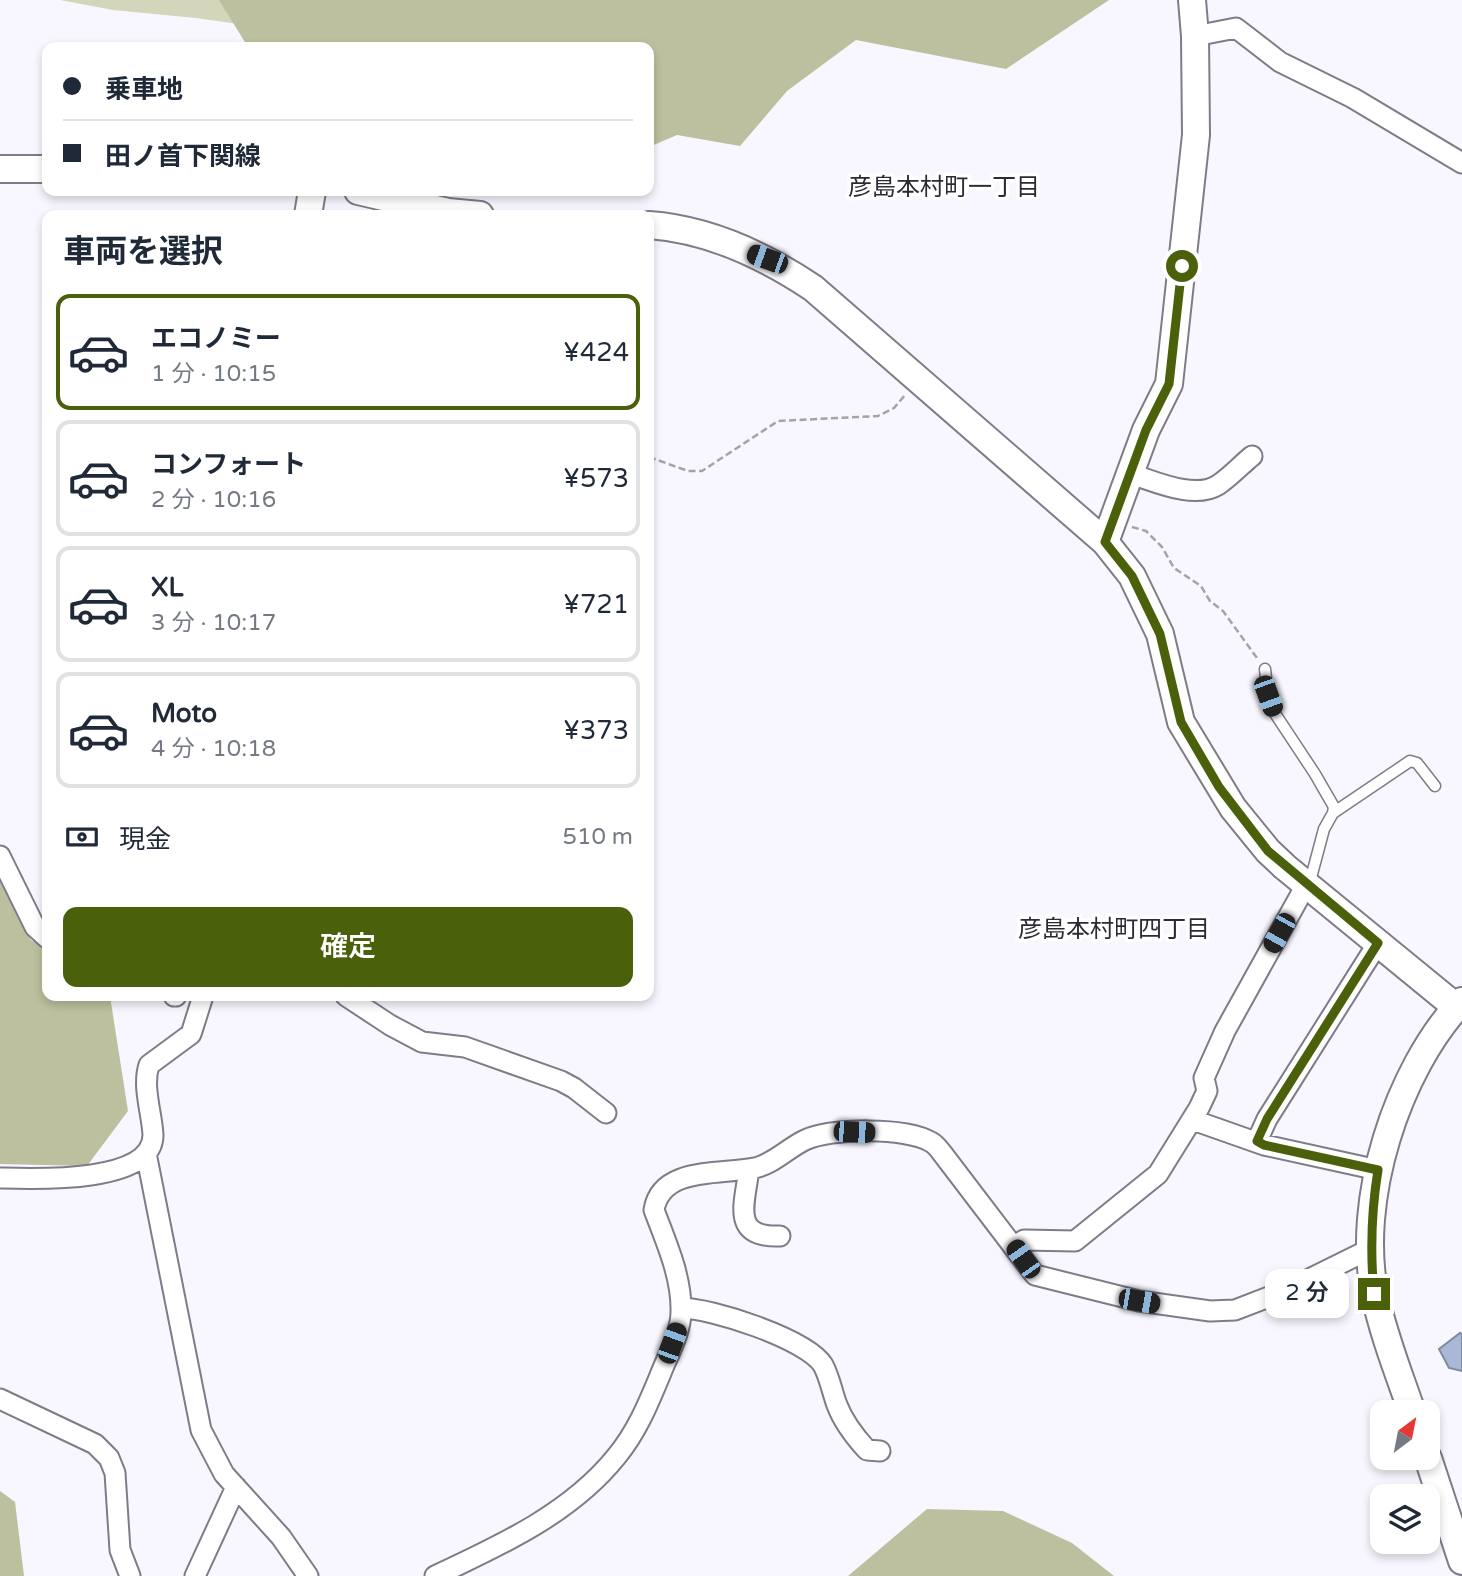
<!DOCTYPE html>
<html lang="ja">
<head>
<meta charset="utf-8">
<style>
  body { margin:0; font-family:"Varela Round","Noto Sans JP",sans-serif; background:#f2f2f3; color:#1f2937; height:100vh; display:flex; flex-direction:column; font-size:26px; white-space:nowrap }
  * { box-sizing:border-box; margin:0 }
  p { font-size:23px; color:#747a83 }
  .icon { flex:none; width:38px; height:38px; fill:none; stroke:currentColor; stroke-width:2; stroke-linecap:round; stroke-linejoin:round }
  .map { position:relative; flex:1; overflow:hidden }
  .panel { position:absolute; left:42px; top:210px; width:612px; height:791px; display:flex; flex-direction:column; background:#fff; border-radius:14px; box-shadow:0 4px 10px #0003 }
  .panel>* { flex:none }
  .hud { position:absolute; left:42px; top:42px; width:612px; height:154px; border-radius:14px; box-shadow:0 4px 10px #0003; display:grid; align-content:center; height:154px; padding:0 21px; background:#fff }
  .needle { width:46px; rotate:32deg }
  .controls { position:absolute; left:1370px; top:1400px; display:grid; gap:14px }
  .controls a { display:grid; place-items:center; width:70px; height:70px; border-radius:14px; background:#fff; box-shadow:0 4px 10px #0003; font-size:35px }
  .end { position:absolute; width:32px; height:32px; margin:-16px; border:9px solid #4b600a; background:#fff; box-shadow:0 0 0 4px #fff }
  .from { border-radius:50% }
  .bubble { position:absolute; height:49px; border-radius:14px; background:#fff; box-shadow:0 4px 10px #0003; font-size:23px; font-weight:600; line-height:49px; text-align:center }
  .car { position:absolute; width:21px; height:42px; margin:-21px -10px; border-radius:9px; box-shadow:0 0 5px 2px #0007; background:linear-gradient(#222 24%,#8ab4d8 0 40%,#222 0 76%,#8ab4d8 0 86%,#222 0) }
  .hud b { display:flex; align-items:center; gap:24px; height:66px; font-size:26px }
  .hud b+b { border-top:2px solid #e0e1e3 }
  .hud i { width:18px; height:18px; background:#1f2937 }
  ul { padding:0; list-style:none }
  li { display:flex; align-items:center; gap:21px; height:116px; margin:0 14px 10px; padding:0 7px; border:4px solid #e0e1e3; border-radius:14px }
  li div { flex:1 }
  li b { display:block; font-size:26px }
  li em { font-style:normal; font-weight:600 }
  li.selected { border-color:#4b600a }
  li>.icon { width:63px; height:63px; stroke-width:1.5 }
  h2 { padding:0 21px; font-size:32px; line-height:84px }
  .pay { display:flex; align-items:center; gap:18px; height:77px; padding:0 21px; font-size:26px }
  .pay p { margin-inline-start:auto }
  .cta { display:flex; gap:14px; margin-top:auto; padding:14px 21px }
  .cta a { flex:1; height:80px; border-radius:14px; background:#4b600a; color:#fff; font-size:28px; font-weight:600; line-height:80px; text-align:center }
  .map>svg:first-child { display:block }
</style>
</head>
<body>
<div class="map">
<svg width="1462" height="1576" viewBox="0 0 1462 1576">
  <rect width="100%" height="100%" fill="#f8f6fe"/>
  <path fill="#d3d6ba" d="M60 0H367L280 30 196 18 113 10Z"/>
  <path fill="#bdc09e" d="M219 0H1109L1006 69 856 40 787 91 740 146 677 135 649 147V47H248Z
    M0 882 31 940 47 949V996H110L128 1111 87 1166 0 1164Z
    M0 1491 15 1502 24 1576H0Z
    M927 1509 1003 1511 1072 1543 1114 1576H848Z"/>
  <path fill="#a8b8d6" stroke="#7f8aa0" stroke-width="2" d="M1460 1333 1462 1334V1371L1449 1368 1439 1349Z"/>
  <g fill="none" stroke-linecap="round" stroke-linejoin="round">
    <defs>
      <path id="lane" d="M1265 669 1268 696 1274 712 1315 774 1334 807 1333 813
        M1306 884 1312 874 1324 829 1333 813 1410 761 1417 763 1435 786"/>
      <path id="street" d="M1195 36 1236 28 1280 62 1353 98 1462 163
        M1131 474C1154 481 1194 500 1218 485 1230 477 1241 465 1252 456
        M0 856 35 927 47 938
        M174 996H176
        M346 996 390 1025 422 1042 465 1047 561 1081 574 1088 606 1113
        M1193 1120 1264 1145 1378 1170
        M1257 1141 1267 1119 1378 943
        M146 1153 201 1430 224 1474 281 1537 308 1576
        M749 1169C745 1203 730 1238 780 1236
        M0 1178C34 1179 153 1184 153 1135 152 1113 142 1087 149 1065L191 1034 203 996
        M1014 1247 1024 1240 1075 1241 1158 1174 1199 1108 1207 1091 1204 1078 1225 1031 1306 885
        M681 1308C711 1308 807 1339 823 1365 830 1378 832 1392 837 1405 843 1421 856 1438 867 1450L880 1451
        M0 1399 95 1444 109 1458 115 1473 120 1550 130 1576
        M195 1576 236 1487
        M435 1576C499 1546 570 1514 616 1457 637 1432 649 1402 661 1373 668 1355 681 1332 681 1312 682 1277 666 1242 654 1210 661 1166 721 1175 754 1168 772 1165 788 1148 805 1140 831 1128 906 1127 931 1142 935 1144 939 1149 942 1153L1035 1275 1139 1301 1210 1311 1235 1310 1287 1290 1370 1249"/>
      <path id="secondary" d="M0 169H47
        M358 191 448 212 480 215
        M308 215 312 191
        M649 225C707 229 765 256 813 288L1105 542 1132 576 1160 634 1181 722 1233 808 1268 851 1285 867 1456 1007
        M1105 542 1146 430 1169 384 1196 135 1195 36 1192 0
        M1412 1412C1399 1374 1383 1334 1375 1295 1355 1201 1397 1070 1462 1001
        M1428 1458 1462 1561"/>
    </defs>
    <use href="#lane" stroke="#7e7c87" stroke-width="13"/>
    <use href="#street" stroke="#7e7c87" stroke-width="23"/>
    <use href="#secondary" stroke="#7e7c87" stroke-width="30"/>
    <path stroke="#a5a3aa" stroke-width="2.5" stroke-dasharray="7 3.5" stroke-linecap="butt" d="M649 457 688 471H702L778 421 878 416 894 408 905 395
      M1132 527 1146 531 1162 547 1174 568 1201 586 1210 601 1223 611 1257 658"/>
    <use href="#lane" stroke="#fff" stroke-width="10"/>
    <use href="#street" stroke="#fff" stroke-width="19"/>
    <use href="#secondary" stroke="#fff" stroke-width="26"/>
  </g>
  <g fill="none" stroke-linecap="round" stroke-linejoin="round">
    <path stroke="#4b600a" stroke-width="9" d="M1182 266 1169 384 1146 430 1105 542 1132 576 1160 634 1181 722 1219 787 1268 851 1378 943 1267 1119 1257 1141 1264 1145 1378 1170C1371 1213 1370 1251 1374 1294"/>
  </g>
  <g text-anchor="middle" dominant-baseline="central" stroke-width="7" stroke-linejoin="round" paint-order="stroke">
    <g font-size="24" fill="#2c2a33" stroke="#fff">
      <text x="944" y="187">彦島本村町一丁目</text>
      <text x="1114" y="929">彦島本村町四丁目</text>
    </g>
  </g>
</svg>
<div class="controls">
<a><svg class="needle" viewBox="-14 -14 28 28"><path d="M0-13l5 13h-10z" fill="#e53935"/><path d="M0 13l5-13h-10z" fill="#747a83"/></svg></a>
<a><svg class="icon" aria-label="layers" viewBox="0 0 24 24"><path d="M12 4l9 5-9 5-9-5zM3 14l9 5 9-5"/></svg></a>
</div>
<i class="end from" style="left:1182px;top:266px"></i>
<i class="end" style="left:1374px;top:1294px"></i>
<div class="bubble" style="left:1265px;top:1269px;width:84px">2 分</div>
<i class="car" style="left:767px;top:259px;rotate:290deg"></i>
<i class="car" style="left:1268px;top:696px;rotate:160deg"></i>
<i class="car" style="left:1279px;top:933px;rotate:209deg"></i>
<i class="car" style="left:854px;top:1132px;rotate:92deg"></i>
<i class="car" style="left:1023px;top:1259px;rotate:325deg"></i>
<i class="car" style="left:1139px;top:1301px;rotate:100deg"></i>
<i class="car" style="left:672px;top:1343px;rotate:20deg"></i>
<div class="hud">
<b><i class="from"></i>乗車地</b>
<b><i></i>田ノ首下関線</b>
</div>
<section class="panel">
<h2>車両を選択</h2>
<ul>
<li class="selected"><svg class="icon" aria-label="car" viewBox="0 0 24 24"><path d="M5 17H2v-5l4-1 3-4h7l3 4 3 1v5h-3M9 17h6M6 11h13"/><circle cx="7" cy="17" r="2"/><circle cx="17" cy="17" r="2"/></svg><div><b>エコノミー</b><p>1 分 · 10:15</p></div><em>¥424</em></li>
<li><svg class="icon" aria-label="car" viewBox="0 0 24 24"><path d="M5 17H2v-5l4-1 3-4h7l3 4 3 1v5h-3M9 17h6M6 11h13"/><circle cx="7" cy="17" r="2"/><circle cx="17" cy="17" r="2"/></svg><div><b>コンフォート</b><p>2 分 · 10:16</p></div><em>¥573</em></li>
<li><svg class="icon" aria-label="car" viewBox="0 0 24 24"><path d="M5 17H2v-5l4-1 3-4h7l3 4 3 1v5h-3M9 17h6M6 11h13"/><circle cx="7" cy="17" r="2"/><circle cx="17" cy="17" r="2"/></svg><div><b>XL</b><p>3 分 · 10:17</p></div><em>¥721</em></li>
<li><svg class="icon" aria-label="car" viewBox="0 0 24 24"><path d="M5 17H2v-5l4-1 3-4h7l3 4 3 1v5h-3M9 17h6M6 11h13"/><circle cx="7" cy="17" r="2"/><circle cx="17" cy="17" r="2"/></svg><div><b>Moto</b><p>4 分 · 10:18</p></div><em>¥373</em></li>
</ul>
<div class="pay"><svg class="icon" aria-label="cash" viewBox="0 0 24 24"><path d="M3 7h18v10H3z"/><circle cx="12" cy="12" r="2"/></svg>現金<p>510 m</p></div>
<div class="cta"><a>確定</a></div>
</section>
</div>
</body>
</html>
